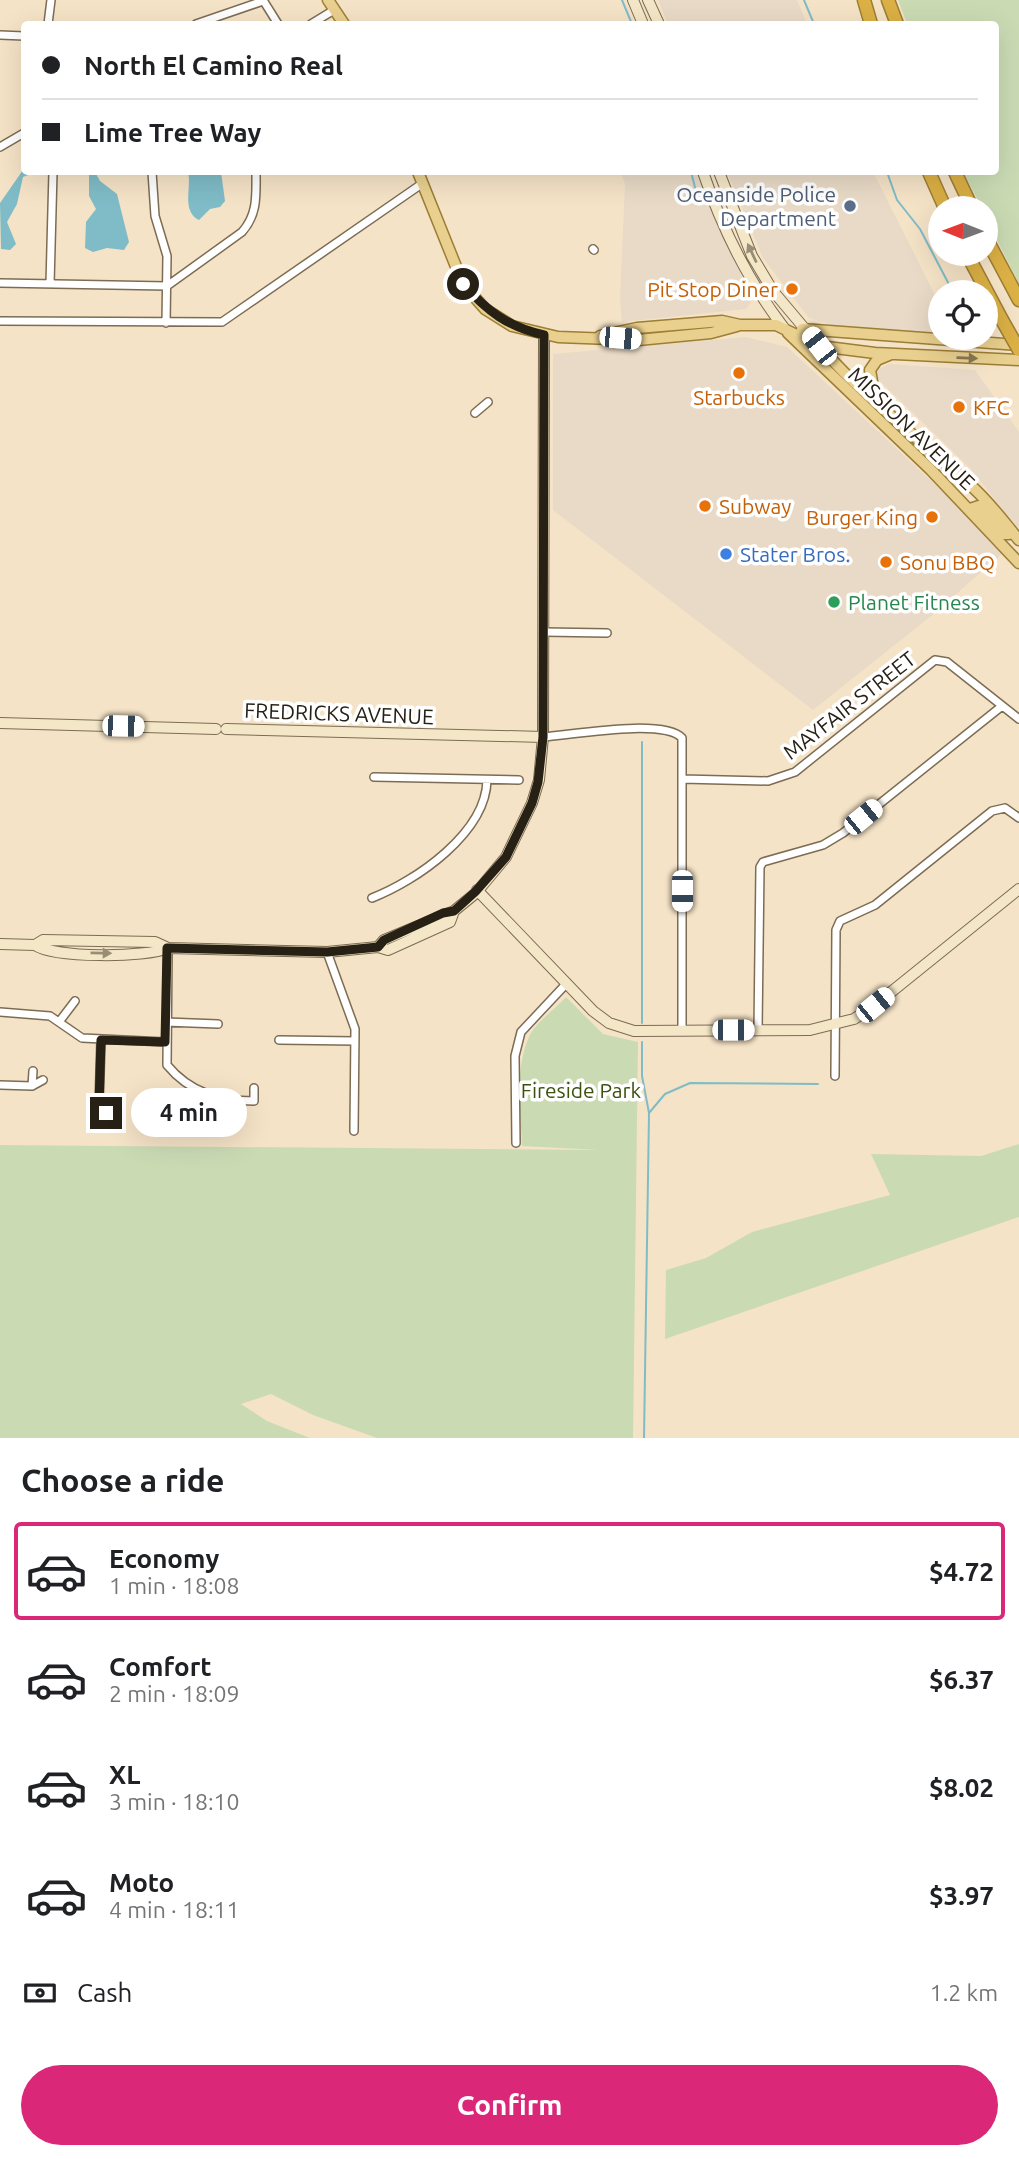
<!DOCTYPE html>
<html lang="en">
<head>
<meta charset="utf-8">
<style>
  body { margin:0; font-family:Ubuntu,sans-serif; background:#f2f2f2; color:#202124; height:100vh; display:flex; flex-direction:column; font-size:26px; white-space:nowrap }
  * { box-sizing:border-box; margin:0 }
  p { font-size:23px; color:#757577 }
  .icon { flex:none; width:38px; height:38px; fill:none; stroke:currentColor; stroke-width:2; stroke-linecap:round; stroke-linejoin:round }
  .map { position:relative; height:1438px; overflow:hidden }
  .panel { display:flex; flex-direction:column; background:#fff; flex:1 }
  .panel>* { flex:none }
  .top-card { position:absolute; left:21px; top:21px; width:978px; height:154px; border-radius:7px; box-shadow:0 7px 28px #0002; display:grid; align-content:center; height:154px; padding:0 21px; background:#fff }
  .needle { width:46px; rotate:271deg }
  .tools { position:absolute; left:928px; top:196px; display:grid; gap:14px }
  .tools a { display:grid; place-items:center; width:70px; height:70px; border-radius:50%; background:#fff; box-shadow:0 7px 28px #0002; font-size:35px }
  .end { position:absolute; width:32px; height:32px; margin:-16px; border:9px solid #272015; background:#fff; box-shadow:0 0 0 4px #fff }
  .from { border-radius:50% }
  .bubble { position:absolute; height:49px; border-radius:24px; background:#fff; box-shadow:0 7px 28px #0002; font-size:23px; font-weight:600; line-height:49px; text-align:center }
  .car { position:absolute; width:21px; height:42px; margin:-21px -10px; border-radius:9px; box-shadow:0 0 5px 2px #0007; background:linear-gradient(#fff 24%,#345 0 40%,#fff 0 76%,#345 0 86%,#fff 0) }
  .top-card b { display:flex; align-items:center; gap:24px; height:66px; font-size:26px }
  .top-card b+b { border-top:2px solid #e0e0e0 }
  .top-card i { width:18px; height:18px; background:#202124 }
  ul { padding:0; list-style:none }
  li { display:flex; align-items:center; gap:21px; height:98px; margin:0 14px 10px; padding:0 7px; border:4px solid transparent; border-radius:7px }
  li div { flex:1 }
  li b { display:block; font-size:26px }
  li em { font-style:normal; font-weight:600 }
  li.active { border-color:#db2777 }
  li>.icon { width:63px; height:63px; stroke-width:1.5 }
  h2 { padding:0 21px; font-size:32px; line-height:84px }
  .pay { display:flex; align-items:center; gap:18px; height:77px; padding:0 21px; font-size:26px }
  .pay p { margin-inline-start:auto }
  .primary-button { display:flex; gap:14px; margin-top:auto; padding:14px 21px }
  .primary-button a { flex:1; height:80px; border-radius:42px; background:#db2777; color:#fff; font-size:28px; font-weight:600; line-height:80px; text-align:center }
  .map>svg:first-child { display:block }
</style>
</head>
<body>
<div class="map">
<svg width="1019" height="1438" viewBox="0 0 1019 1438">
  <rect width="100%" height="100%" fill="#f5e3c7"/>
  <path fill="#e8dac6" d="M658 0H797L807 24H668Z
    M620 172H697L747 289 751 302 746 309 622 322 620 299 625 184Z
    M727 172H873L940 305V334L831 325 809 318 763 258Z
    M746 337 787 347 951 499 1003 553 931 616 813 710 553 510V354Z
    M889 364 975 370 1019 432V531L971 469 881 382 876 376 878 369Z"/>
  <path fill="#cadbb4" d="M898 0H1019V284L985 216V208H982L963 172H996V24H907Z
    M566 997 603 1034 638 1042 633 1438H377L313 1415 271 1394 241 1404 267 1421 310 1438H0V1145L599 1150 522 1146C521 1112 514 1070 529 1037 535 1023 555 1009 566 997Z
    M1019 1144V1217L665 1339 666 1270 706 1258 752 1232 890 1195 871 1154 981 1156Z"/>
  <path fill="#7fbcc7" d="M23 170 36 172 23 177 17 204 7 222 16 244 10 250 1 249 0 203Z
    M89 172H95L100 181 117 194 129 242 124 250 107 248 93 252 85 248 86 222 96 209 89 196Z
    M188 172H221L225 201 220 207 210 209 199 220C181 211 192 187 188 172Z"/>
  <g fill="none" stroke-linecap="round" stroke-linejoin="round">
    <path stroke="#7fbcc7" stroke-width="2" d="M622 0 632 24
      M804 0 814 24
      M691 172 696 191
      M887 172 897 200 920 229 953 292
      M642 742V1023
      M642 1042V1076L649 1113 644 1438
      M649 1113 665 1094 690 1083 818 1084"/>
    <defs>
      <path id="street" d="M263 0 278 24
        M48 24 51 0
        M196 24 263 1
        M311 24 334 10
        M0 35 24 36
        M0 147 24 133
        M152 172 155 216 167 256 166 323
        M593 249 594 250
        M0 283 167 286 242 232C258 214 256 195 256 172
        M50 284 53 172
        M0 321 222 322 423 183
        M475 413 488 402
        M544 632 607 633
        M543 737C572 735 663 718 682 738V1030
        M374 777 519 780
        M682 779 768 781 795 772 935 660 947 662 1019 719
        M372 898C416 881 486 833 487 780
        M168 948 167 1065C190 1093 220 1101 254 1101V1088
        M327 952 355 1029 354 1131
        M0 1012 50 1016 82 1038 165 1042
        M59 1022 75 1001
        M166 1022 218 1024
        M758 1030 760 867 763 862 823 845 843 833 1002 706
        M101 1040 99 1106 106 1113
        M279 1040 355 1041
        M835 1076 836 930 840 921 875 905 992 811 1005 808 1019 818
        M0 1085 32 1086 43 1080
        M32 1086 33 1071
        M516 1143 515 1056 521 1032 567 983"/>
      <path id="secondary" d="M633 0 643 24
        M648 0 659 24
        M703 172C722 228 748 281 784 328
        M719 172 752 256 773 291 805 329
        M0 723 216 729
        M226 729 543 737
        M477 890 593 1011 609 1023 634 1031 810 1030 854 1019 875 1005 1019 889
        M0 944 35 945 43 940 155 942 168 948 327 952 378 947 388 950 450 922 454 911
        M35 945C54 958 146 958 168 948
        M378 947 384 940 454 911 476 893 506 857 532 803 539 780 543 737 544 335"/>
      <path id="primary" d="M328 0 344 24
        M418 172 463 284 485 309 512 326 558 337 638 340 711 333 737 326
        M802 329 1019 345
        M805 329C852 388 913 433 969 484 988 500 1003 521 1019 540
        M788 333 931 470 1019 563
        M600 336 637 328 722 321 740 325H776L819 346 875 353 1019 360
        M884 406 873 387 870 370 877 360 889 355
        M970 509 979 506 1004 534H1009"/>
      <path id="highway" d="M864 0 871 24
        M888 0 897 24
        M929 172 945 208
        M955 172 972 208
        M985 236 1019 300
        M967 254 1002 320"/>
    </defs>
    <use href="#street" stroke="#7c6c53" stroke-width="10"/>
    <use href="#secondary" stroke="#7c6c53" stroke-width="12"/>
    <use href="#primary" stroke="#9c7e34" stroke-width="13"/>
    <use href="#highway" stroke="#9c7e34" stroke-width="15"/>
    <use href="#street" stroke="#fff" stroke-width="7"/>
    <use href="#secondary" stroke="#f4e7c7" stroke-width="10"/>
    <use href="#primary" stroke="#e9d08f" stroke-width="10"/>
    <use href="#highway" stroke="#dbb045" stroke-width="12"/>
    <defs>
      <path id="highway-bridge" d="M1002 320 1019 350"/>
    </defs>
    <use href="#highway-bridge" stroke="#9c7e34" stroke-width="15" stroke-linecap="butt"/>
    <use href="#highway-bridge" stroke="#dbb045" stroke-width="12"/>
  </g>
  <defs><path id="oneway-solid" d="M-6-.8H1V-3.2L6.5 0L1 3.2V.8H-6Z" transform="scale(1.75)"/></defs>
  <g fill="#988d77">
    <use href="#oneway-solid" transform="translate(752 253) rotate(-115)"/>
    <use href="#oneway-solid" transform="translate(101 953) rotate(1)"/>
  </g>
  <use fill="#887852" href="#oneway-solid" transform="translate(967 358) rotate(2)"/>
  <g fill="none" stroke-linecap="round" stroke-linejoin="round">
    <path stroke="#272015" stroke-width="9" d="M106 1113 99 1106 101 1040 165 1042 167 948 327 952 378 947 384 940 443 913 454 911 475 892 506 857 532 803 538 782 543 737 544 335C508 327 487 311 463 284"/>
  </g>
  <circle fill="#5c6f8a" stroke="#fff" stroke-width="2.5" cx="850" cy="206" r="7"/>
  <g fill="#e8710a" stroke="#fff" stroke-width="2.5">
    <circle cx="792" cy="289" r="7"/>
    <circle cx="739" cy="373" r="7"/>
    <circle cx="959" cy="407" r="7"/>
    <circle cx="705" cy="506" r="7"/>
    <circle cx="932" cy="517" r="7"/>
    <circle cx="886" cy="562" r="7"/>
  </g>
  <circle fill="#3f7fe0" stroke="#fff" stroke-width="2.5" cx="726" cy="554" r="7"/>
  <circle fill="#2e9e5b" stroke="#fff" stroke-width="2.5" cx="834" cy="602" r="7"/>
  <g text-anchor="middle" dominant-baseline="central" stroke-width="7" stroke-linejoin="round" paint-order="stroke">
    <g font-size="21" fill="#4e5e75" stroke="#fff" text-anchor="end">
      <text x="836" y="194">Oceanside Police<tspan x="836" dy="24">Department</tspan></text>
    </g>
    <g font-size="21" fill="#c56008" stroke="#fff" text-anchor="start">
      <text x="778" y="289" text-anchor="end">Pit Stop Diner</text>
      <text x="739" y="397" text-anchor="middle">Starbucks</text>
      <text x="973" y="407">KFC</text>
      <text x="719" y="506">Subway</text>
      <text x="918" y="517" text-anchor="end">Burger King</text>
      <text x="900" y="562">Sonu BBQ</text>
    </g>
    <g font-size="21" fill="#272015" stroke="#fff">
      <text transform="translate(912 428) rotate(44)">MISSION AVENUE</text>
      <text transform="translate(849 705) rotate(-38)">MAYFAIR STREET</text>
      <text transform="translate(339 713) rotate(2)">FREDRICKS AVENUE</text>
    </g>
    <g font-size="21" fill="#366cbe" stroke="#fff" text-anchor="start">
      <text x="740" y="554">Stater Bros.</text>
    </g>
    <g font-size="21" fill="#27864d" stroke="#fff" text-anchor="start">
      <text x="848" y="602">Planet Fitness</text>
    </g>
    <g font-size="21" fill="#3b510d" stroke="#fff">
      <text x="581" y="1090">Fireside Park</text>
    </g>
  </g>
</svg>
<div class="tools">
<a><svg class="needle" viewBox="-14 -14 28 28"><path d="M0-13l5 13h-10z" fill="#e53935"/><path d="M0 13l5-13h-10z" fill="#757577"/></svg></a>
<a><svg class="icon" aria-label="locate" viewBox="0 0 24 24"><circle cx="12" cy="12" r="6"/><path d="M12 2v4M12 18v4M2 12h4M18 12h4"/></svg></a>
</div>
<i class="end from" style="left:463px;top:284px"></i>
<i class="end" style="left:106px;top:1113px"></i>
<div class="bubble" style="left:131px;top:1088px;width:116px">4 min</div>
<i class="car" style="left:620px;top:338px;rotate:95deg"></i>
<i class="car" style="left:819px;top:346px;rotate:322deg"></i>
<i class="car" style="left:123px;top:726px;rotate:91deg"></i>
<i class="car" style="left:863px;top:817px;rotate:51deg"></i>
<i class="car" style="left:682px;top:891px;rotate:180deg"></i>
<i class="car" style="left:875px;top:1005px;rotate:51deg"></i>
<i class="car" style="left:733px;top:1030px;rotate:90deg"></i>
<div class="top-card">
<b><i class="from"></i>North El Camino Real</b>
<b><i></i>Lime Tree Way</b>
</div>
</div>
<section class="panel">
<h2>Choose a ride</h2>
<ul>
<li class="active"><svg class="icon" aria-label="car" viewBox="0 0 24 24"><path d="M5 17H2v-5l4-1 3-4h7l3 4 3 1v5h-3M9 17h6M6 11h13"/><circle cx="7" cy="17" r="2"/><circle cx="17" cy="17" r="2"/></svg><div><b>Economy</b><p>1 min · 18:08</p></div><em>$4.72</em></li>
<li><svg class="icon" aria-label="car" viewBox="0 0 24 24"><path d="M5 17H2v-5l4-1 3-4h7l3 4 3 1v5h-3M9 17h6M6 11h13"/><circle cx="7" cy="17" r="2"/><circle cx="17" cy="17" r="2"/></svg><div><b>Comfort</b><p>2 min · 18:09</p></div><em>$6.37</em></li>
<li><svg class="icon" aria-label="car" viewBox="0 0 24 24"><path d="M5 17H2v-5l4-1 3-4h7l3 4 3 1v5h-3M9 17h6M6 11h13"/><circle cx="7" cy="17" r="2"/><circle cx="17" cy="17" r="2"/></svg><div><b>XL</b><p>3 min · 18:10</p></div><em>$8.02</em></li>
<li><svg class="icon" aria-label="car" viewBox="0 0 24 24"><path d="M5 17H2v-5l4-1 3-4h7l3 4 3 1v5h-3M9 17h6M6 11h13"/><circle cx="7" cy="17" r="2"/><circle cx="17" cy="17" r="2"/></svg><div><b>Moto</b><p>4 min · 18:11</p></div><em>$3.97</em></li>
</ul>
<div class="pay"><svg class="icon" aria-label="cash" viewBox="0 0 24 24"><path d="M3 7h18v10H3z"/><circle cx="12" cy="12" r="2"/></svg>Cash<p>1.2 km</p></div>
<div class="primary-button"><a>Confirm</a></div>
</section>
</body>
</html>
